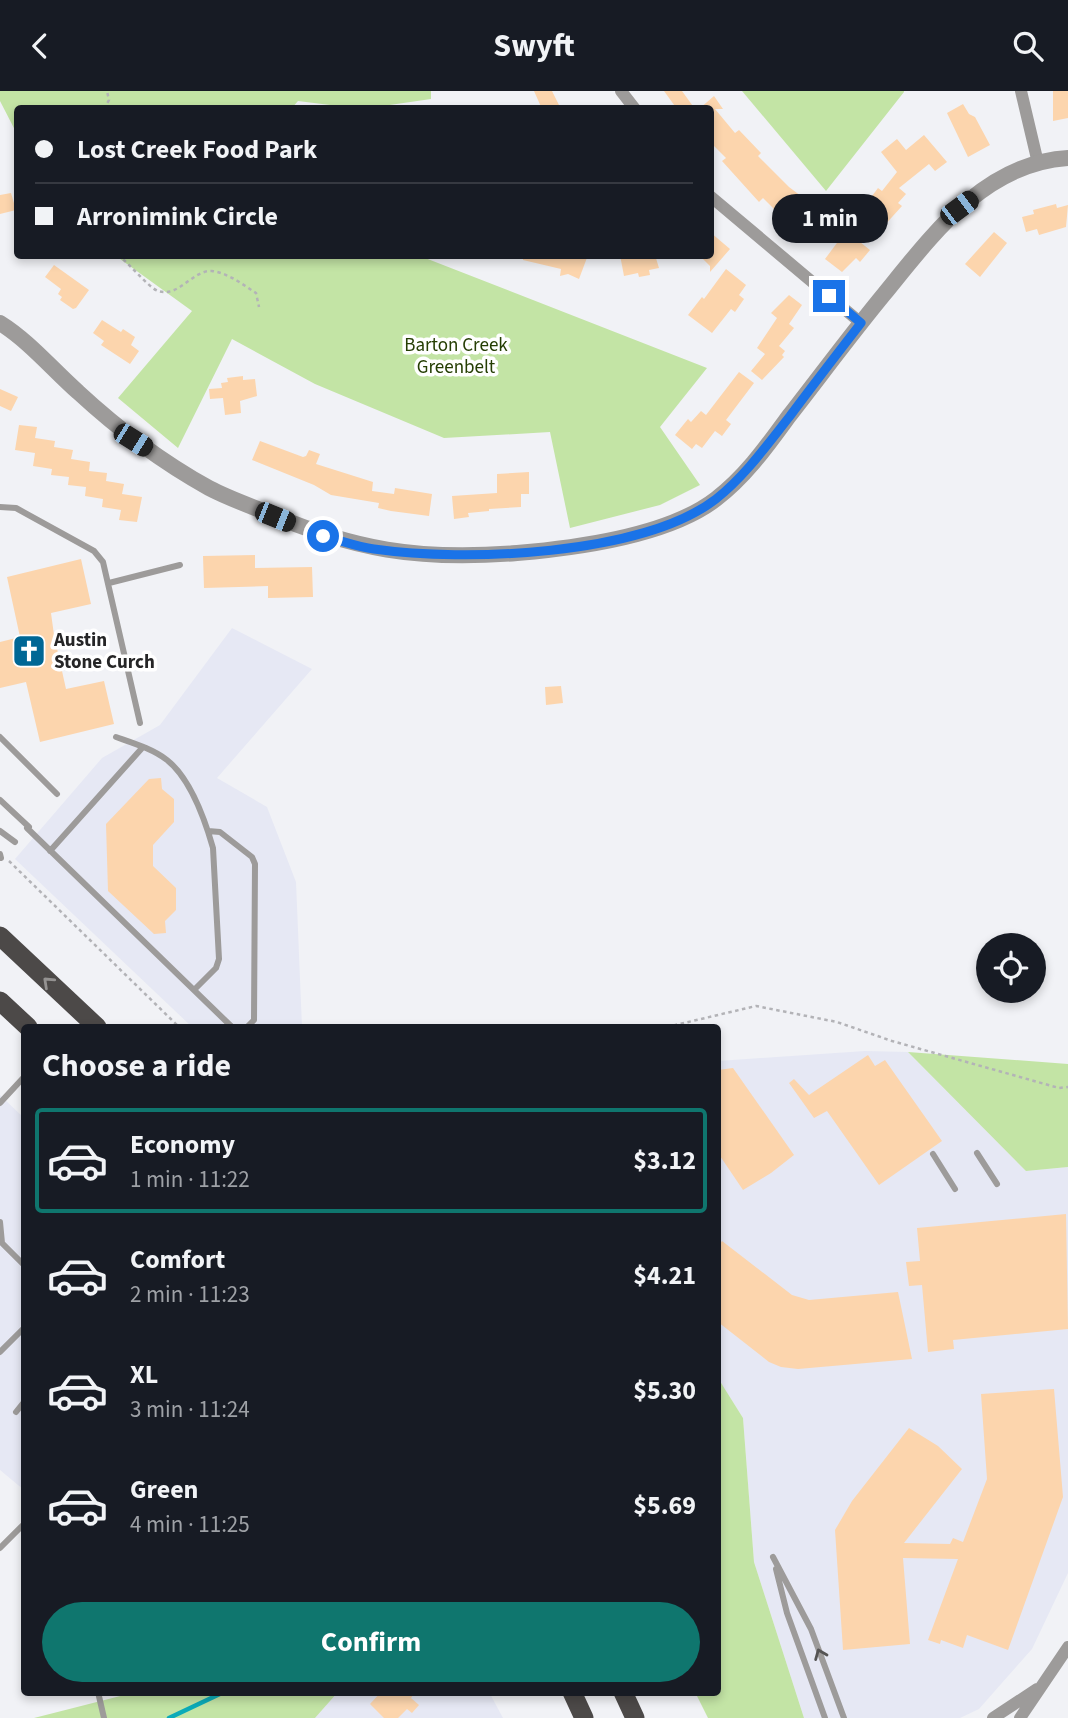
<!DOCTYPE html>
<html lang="en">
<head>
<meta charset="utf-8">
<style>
  body { margin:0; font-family:"Source Sans 3",sans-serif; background:#242831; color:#f1f3f6; height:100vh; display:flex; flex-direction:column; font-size:26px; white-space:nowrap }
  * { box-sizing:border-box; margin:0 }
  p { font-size:23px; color:#9ea1a6 }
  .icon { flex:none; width:38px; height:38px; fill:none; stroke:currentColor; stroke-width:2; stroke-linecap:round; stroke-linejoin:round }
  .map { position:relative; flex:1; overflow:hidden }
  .drawer { position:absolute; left:21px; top:933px; width:700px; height:672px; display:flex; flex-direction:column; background:#171b24; border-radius:7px; box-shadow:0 4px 10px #0003 }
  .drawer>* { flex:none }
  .hud { position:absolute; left:14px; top:14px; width:700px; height:154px; border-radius:7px; box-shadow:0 4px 10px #0003; display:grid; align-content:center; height:154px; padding:0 21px; background:#171b24 }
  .controls { position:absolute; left:976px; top:842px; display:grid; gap:14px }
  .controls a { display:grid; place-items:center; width:70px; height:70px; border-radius:50%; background:#171b24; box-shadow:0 4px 10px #0003; font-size:35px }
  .end { position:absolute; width:32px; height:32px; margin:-16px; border:9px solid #1a73e8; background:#fff; box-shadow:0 0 0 4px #fff }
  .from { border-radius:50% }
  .bubble { position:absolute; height:49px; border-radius:24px; background:#171b24; box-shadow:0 4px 10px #0003; font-size:23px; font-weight:700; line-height:49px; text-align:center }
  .car { position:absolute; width:21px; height:42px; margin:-21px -10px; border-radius:9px; box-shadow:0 0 5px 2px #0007; background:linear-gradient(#222 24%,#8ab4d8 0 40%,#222 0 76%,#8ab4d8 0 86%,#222 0) }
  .hud b { display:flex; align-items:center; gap:24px; height:66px; font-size:26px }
  .hud b+b { border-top:2px solid #363941 }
  .hud i { width:18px; height:18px; background:#f1f3f6 }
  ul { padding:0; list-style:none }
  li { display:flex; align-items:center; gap:21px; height:105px; margin:0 14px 10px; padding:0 7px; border:4px solid transparent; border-radius:7px }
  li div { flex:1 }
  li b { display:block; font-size:26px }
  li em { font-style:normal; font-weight:700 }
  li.selected { border-color:#0f766e }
  li>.icon { width:63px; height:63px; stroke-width:1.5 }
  h2 { padding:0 21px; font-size:32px; line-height:84px }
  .cta { display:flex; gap:14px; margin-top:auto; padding:14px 21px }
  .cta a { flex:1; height:80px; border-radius:42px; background:#0f766e; color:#fff; font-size:28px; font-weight:700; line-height:80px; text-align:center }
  header { display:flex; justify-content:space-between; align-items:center; height:91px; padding:0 21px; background:#171b24; font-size:32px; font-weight:700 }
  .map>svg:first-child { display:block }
</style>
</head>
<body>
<header><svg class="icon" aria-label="back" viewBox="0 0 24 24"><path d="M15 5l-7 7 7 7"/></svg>Swyft<svg class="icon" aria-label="search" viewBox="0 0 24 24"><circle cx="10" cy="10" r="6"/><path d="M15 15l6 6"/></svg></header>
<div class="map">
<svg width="1068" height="1627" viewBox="0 0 1068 1627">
  <rect width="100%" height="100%" fill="#f1f2f6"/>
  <path fill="#e6e8f4" d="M232 537 312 578 217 687 267 716 296 791 302 936H192L15 768 102 667 160 634Z
    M865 960 908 961 1026 1080 1068 1076V1482L1032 1558 979 1618 960 1627H804L754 1471 743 1327 718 1287V970Z
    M0 1004 24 1027V1399L0 1379Z
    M338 1601H489L503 1627H315Z"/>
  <path fill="#c3e4a5" d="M0 0H431V8L362 18 298 10 291 18H18L17 43 0 10Z
    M742 0H904V1L826 100Z
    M116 165H420L707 277 660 336 700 394 660 414 570 437 550 341 444 347 315 293 232 248 178 357 118 307 192 220Z
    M908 961 1068 973V1076L1026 1080Z
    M718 1287 743 1327 754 1471 804 1627H708L695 1601H718Z
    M136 1601H338L315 1627H34Z"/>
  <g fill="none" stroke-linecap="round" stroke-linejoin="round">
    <path stroke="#0cabb8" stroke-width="4.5" d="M169 1627 224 1601"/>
  </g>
  <path fill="#fcd5ad" d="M534 0H552L559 14 542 18Z
    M664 0H682L695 18H677Z
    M1053 0H1068V27L1053 30Z
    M714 5 723 18H715L735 42 739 39 761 62 758 65 789 96 813 114 816 110 826 118 807 143 802 146 763 107 759 111 722 70 726 67 710 51V18H699Z
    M963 13 969 23 975 26 990 54 968 66 947 22Z
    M924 44 947 71 935 80 929 73 899 97 906 103 898 112 902 115 883 136 872 127 855 147 870 159 860 171 856 167 842 181 825 168 878 97 882 100 897 81 881 61 897 48 906 59Z
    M11 102 16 119 0 123V104Z
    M1056 113 1057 117 1068 114 1066 136 1039 144 1037 138 1026 141 1022 126 1034 123 1033 119Z
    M710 141 730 158 710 181V175L699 164H710Z
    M994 141 1007 152 980 186 965 173Z
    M523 164H588L579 188 568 183 560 185 561 178 523 169Z
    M620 164H655L659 177 649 179 650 184 639 186 638 182 624 185Z
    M54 174 89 199 76 217 73 218 60 209 62 206 58 203 61 198 45 186Z
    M726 178 746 194 739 204 744 208 735 221 731 218 712 242 688 224 702 206 704 208Z
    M789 204 802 214 789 233 794 237 779 255 785 260 782 264 784 266 762 289 751 280 765 263 757 257 777 227 771 222Z
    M102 229 121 241 123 238 135 246 131 254 139 260 130 273 101 254 104 250 93 242Z
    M739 281 754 292 726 329 731 333 722 345 715 340 702 357 696 353 692 358 675 344 688 328 691 331 701 320 706 324Z
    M243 285V289L255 288 257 305 240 310 241 322 225 324 223 307 210 308 209 298 222 297 221 292 228 291 227 287Z
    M0 298 18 306 11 320 0 315Z
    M19 334 37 336 35 347 55 350 54 356 73 359 71 368 90 371 89 380 107 382 106 390 124 393 122 403 142 406 137 431 119 429 121 419 102 416 103 408 85 405 86 396 68 394 69 386 51 384 52 378 33 375 35 362 15 359Z
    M260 350 303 366 306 365 309 359 320 363 316 373 373 391 372 400 394 403 395 397 432 403 429 425 391 420 378 417 379 412 331 404 314 394 252 369Z
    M529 381V403H521V416L489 418V420L468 422 469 426 454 428 452 405 497 402V383Z
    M255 464V477L312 476 313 506 268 507V495L204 497 203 465Z
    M81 468 91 513 51 522 54 544 66 598 104 590 114 633 40 651 26 591 0 597V551L20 546 7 486Z
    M561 595 563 612 546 614 545 596Z
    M161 687 162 698 174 708V731L153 754V775L176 797V819L165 830 166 842 154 843 108 800 106 733 149 688Z
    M868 964 875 975 885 969 942 1050 879 1094 827 1020 814 1027 789 992 794 988 809 1004Z
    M733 977 794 1064 771 1082 743 1099 718 1062V979Z
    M1066 1123 1068 1238 953 1249 954 1258 928 1261 922 1194 909 1195 906 1171 920 1170 917 1137Z
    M722 1150 792 1204 809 1209 898 1201 912 1268 798 1278 781 1276 769 1271 718 1231V1155Z
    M1054 1298 1063 1406 1008 1559 967 1544 963 1557 941 1549 940 1553 928 1549 958 1468 903 1467 910 1553 843 1559 835 1439 852 1410 909 1337 938 1355 962 1378 904 1452 950 1453 953 1447 963 1451 987 1388 981 1303Z
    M381 1601H415L411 1607 419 1614 412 1622 407 1618 398 1627H384L370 1613Z"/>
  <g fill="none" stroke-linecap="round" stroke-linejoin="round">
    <path stroke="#b3b3b7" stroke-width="2.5" stroke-dasharray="3.5 3.5" stroke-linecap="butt" d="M104 18 109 9 107 0
      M118 164C130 173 149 197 158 200 179 207 192 179 212 180 228 182 242 193 256 202L259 216
      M9 770 179 936
      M667 936 756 915 837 931 892 950 1059 997 1068 996"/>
    <path stroke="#9d9b9a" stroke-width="6" d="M0 416 16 417 94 460 103 471 140 632
      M109 492 180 474
      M0 646 57 703
      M116 646C133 652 153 658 167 669 191 688 205 729 213 757L219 868 216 877 194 899
      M0 709 29 736
      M27 737 232 936
      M0 740 15 751
      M208 740 220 741 252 766 255 773 254 929 247 936
      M50 760 143 656
      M0 763 1 767
      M0 1012 24 986
      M977 1062 997 1093
      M933 1063 955 1098
      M0 1131 2 1152 24 1174
      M0 1261 24 1237
      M16 1321 24 1311
      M0 1457 24 1433
      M773 1466 811 1538 844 1627
      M776 1478 787 1522 825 1627
      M98 1601 104 1627"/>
    <path stroke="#9d9b9a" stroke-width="12" d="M621 0 635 18
      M1021 0 1038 72
      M710 105 861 232
      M993 1627 1037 1598
      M1020 1627 1068 1556"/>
    <path stroke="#9d9b9a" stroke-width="16" d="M0 232C29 250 53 279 78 301 118 338 162 371 209 397 226 406 245 413 263 420 353 459 419 470 517 462 577 457 668 445 716 408 746 385 767 355 789 325 821 284 852 242 885 202 933 143 985 72 1068 67"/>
    <path stroke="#4c4948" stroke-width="19" d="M0 845 97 936
      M0 910 28 936
      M572 1601 584 1627
      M623 1601 635 1627"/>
  </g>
  <defs><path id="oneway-chevron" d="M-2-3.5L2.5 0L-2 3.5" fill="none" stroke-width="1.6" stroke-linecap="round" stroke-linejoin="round" transform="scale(1.75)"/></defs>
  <use stroke="#949291" href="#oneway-chevron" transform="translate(48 891) rotate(-137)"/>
  <use stroke="#555454" href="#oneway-chevron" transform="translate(820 1563) rotate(-112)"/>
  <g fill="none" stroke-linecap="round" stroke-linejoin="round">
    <path stroke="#1a73e8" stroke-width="9" d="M323 445C340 449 357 456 374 458 464 471 642 465 716 408 745 385 767 354 790 325 813 294 837 263 861 232L829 205"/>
  </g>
  <defs>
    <symbol id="church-square" viewBox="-11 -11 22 22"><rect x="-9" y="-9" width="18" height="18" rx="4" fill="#006795" stroke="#fff"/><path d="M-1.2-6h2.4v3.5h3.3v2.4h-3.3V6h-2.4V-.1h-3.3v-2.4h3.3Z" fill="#fff"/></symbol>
  </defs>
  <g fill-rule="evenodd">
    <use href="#church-square" x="10" y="541" width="38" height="38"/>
  </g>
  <g text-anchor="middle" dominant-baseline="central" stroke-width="7" stroke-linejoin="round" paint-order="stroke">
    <g font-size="19" fill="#253e03" stroke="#fff">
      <text x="456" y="254">Barton Creek<tspan x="456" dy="22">Greenbelt</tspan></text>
    </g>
    <g font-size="19" font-weight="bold" fill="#252526" stroke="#fff" text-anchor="start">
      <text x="54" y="549">Austin<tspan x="54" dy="22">Stone Curch</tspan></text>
    </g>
  </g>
</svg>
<div class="controls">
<a><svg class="icon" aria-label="locate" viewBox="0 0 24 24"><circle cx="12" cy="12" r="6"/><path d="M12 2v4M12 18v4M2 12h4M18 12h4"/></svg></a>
</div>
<i class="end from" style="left:323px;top:445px"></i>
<i class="end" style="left:829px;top:205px"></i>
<div class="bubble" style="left:772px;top:103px;width:116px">1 min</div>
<i class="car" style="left:959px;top:117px;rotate:53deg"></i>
<i class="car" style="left:133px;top:349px;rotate:122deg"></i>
<i class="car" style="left:275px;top:426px;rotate:112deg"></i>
<div class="hud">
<b><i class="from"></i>Lost Creek Food Park</b>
<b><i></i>Arronimink Circle</b>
</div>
<section class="drawer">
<h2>Choose a ride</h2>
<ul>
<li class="selected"><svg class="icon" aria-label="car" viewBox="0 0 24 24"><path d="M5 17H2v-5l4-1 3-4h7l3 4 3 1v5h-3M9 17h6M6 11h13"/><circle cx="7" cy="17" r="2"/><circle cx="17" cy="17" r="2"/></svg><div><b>Economy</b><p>1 min · 11:22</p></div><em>$3.12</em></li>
<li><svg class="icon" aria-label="car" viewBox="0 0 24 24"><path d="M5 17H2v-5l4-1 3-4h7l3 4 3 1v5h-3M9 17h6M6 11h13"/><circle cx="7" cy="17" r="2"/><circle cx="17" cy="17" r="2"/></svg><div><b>Comfort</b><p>2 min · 11:23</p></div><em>$4.21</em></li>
<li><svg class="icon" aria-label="car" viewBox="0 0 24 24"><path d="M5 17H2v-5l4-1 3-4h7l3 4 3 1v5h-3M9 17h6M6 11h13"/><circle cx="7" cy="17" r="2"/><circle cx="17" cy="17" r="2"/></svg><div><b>XL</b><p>3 min · 11:24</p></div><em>$5.30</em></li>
<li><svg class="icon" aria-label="car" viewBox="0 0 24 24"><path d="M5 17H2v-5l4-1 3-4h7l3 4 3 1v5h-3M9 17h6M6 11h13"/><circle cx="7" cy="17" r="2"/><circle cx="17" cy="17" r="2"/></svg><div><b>Green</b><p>4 min · 11:25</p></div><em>$5.69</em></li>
</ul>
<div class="cta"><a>Confirm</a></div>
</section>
</div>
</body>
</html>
